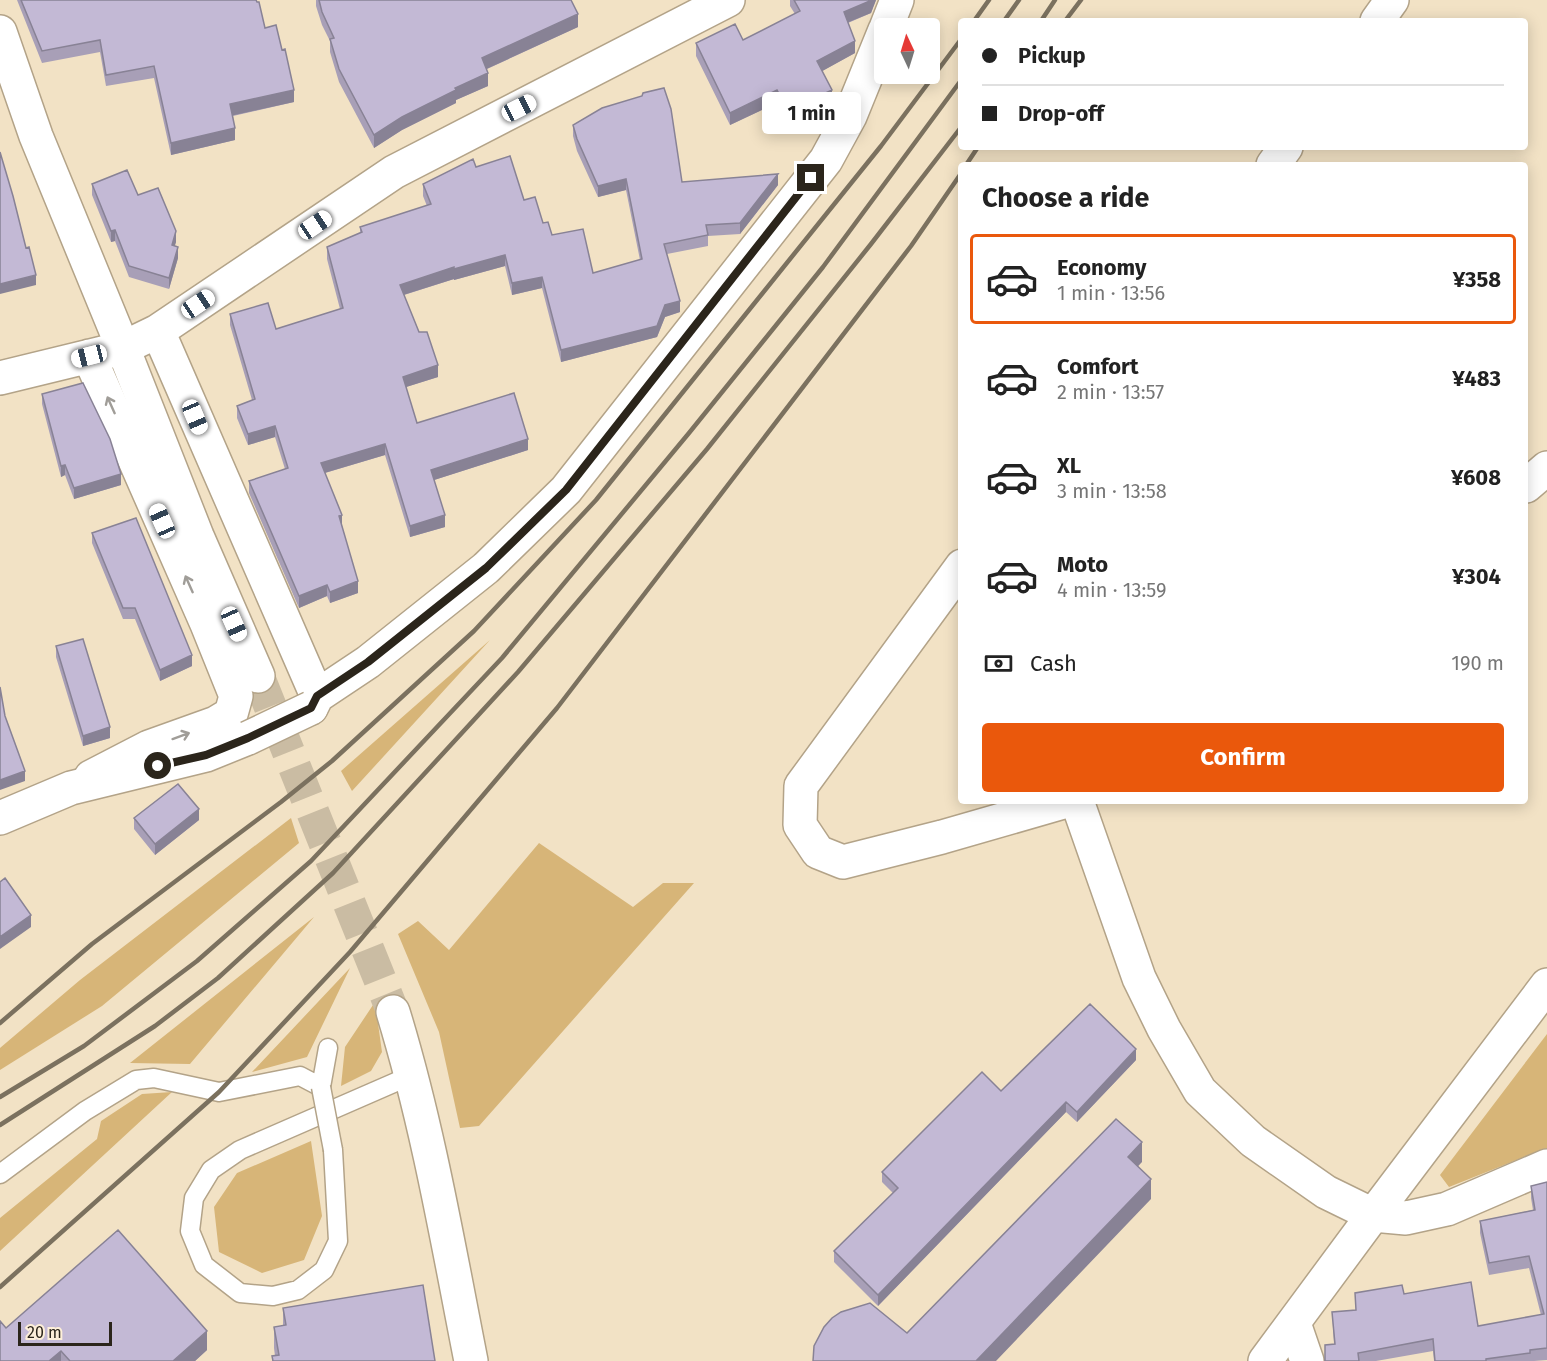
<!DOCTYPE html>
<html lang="en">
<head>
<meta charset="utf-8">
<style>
  body { margin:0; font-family:"Fira Sans",sans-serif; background:#f6f6f6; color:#222; height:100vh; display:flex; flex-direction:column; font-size:22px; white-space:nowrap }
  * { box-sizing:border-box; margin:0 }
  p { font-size:20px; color:#767676 }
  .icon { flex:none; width:33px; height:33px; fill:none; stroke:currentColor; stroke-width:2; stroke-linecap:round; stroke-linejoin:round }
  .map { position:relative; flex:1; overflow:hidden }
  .side { position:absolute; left:958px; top:162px; width:570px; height:642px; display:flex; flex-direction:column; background:#fff; border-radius:6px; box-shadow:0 3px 15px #0003 }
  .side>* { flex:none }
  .guide { position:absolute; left:958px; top:18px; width:570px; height:132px; border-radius:6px; box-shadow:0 3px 15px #0003; display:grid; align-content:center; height:132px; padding:0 24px; background:#fff }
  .needle { width:39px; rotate:356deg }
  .controls { position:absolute; left:874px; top:18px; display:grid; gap:12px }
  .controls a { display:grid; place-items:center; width:66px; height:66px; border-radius:6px; background:#fff; box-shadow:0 3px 15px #0003; font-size:30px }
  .scale { position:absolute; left:18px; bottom:15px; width:94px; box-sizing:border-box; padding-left:6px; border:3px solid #2b251b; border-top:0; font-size:16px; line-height:21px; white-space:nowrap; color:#2b251b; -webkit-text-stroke:4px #fdefd9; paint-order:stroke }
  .end { position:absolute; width:27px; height:27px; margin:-14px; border:8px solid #2b251b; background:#fff; box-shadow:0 0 0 3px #fff }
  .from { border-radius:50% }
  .bubble { position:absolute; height:42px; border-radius:6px; background:#fff; box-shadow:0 3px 15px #0003; font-size:20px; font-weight:700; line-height:42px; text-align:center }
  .car { position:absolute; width:18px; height:36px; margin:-18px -9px; border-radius:8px; box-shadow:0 0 4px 2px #0007; background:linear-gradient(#fff 24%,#345 0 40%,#fff 0 76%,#345 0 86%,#fff 0) }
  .guide b { display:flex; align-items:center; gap:21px; height:57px; font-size:22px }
  .guide b+b { border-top:2px solid #e0e0e0 }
  .guide i { width:15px; height:15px; background:#222 }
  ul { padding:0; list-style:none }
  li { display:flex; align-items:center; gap:18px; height:90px; margin:0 12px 9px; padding:0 12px; border:3px solid transparent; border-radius:6px }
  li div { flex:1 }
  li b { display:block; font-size:22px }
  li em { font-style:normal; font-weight:700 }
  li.on { border-color:#ea580c }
  li>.icon { width:54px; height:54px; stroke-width:1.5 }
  h2 { padding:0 24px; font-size:27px; line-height:72px }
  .pay { display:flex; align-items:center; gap:15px; height:66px; padding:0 24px; font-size:22px }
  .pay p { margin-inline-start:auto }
  .cta { display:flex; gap:12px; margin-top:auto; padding:12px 24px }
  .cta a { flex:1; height:69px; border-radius:6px; background:#ea580c; color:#fff; font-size:24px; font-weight:700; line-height:69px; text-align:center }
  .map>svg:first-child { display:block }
</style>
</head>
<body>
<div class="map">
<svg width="1547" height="1361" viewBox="0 0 1547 1361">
  <rect width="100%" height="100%" fill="#f2e2c5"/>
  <path fill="#d7b578" d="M490 640 352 791 341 771Z
    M291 818 299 843 102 1006 0 1070V1048L80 980Z
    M539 843 633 907 663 883H694L479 1126 460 1128 439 1032 398 934 418 921 449 950Z
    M314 917 190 1064 130 1063Z
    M350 968 307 1057 252 1072Z
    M375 1002 382 1052 371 1071 341 1086 345 1047Z
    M1547 1034V1148L1449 1187 1440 1175Z
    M172 1092 0 1251V1218L97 1139 101 1121 142 1094Z
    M311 1141 322 1216 304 1260 262 1273 219 1252 214 1207 237 1173Z"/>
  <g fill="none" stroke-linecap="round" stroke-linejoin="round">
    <path stroke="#cabca3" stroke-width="33" stroke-dasharray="33 16" stroke-linecap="butt" d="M258 676 393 1012"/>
    <defs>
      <path id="lane" d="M333 1150 338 1241 324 1270 298 1290 273 1296 240 1293 204 1265 190 1231 194 1198 211 1170 240 1150 412 1075
        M0 1174 85 1111 136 1080 154 1078 219 1092 300 1076 321 1087 328 1048"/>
      <path id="street" d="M886 28 897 0
        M158 331 317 696
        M89 356 207 624 236 696 231 714 216 723 149 747 91 777
        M0 378 123 348 158 331 394 172 728 0
        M311 708 317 696 368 662 486 568 566 490 826 160 850 116 885 30
        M1373 1215 1406 1218 1447 1209 1547 1166
        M1294 1323 1307 1361"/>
      <path id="secondary" d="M1377 21 1392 0
        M0 32 36 136 123 348 197 536 258 676
        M1273 165 1286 147
        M1526 486 1547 468
        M962 566 801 786 800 825 818 852 843 862 942 837 1067 801
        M1077 801 1139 978 1164 1029 1200 1091 1253 1141 1326 1192 1373 1215
        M0 818 71 788 206 755 248 738
        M393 1012C428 1126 448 1244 471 1361
        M1265 1361 1373 1215 1547 985"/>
    </defs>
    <use href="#lane" stroke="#b3a388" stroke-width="21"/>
    <use href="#street" stroke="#b3a388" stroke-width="36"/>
    <use href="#secondary" stroke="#b3a388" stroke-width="36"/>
    <use href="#lane" stroke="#fff" stroke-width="18"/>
    <use href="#street" stroke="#fff" stroke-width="33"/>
    <use href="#secondary" stroke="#fff" stroke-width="33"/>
    <path stroke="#7b715f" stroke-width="4.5" d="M974 21 989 0
      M1004 21 1019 0
      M1041 21 1055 0
      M1065 21 1081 0
      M966 165 978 147
      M0 1023 92 944 281 802 332 761 474 631 596 500 881 146 962 38
      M0 1097 84 1046 197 961 311 861 502 658 689 433 823 267 962 79
      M0 1125 155 1026 218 978 333 873 518 672 707 449 871 244 962 126
      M0 1287 219 1092 350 952 557 708 911 246 962 172"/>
    <defs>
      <path id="lane-bridge" d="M321 1087 333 1150"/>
      <path id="street-bridge" d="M248 738 311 708"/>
    </defs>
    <use href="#lane-bridge" stroke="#b3a388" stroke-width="21" stroke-linecap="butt"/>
    <use href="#street-bridge" stroke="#b3a388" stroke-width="36" stroke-linecap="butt"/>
    <use href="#lane-bridge" stroke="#fff" stroke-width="18"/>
    <use href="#street-bridge" stroke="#fff" stroke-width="33"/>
  </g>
  <path fill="#a89fb7" d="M17 0H256L265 28 294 102 233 116 235 140 171 155 154 78 106 86 100 52 42 63Z
    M316 0H571L578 27 487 69 488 86 456 100V103L402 130 374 148 339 82 330 52V41L322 25 316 6Z
    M790 0H876L871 13 848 23 855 53 822 71 832 102 788 124 777 103 730 125 696 56V43L743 40 795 14 790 6Z
    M573 125 682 182 778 185 740 234 708 236V246L667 254 680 312 665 317 657 337 561 362 542 288 512 295 505 266 454 280V279L404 295 419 332 438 377 406 387 417 423 528 450 434 480 445 527 410 537 385 455 325 473 342 526 358 593 330 603 327 596 299 608 249 493V481L285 469 275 437 248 445 237 418V406L252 400 230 325V314L276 329 340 309 327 259V247L360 233V227L427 206 423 196V184L476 167 524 200 552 235 593 273 640 260 626 190 598 197 577 151 573 136Z
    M92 184 176 242 174 246 178 258 169 289 129 277 115 241 111 242 92 195Z
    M42 394 121 485 74 499 65 475 61 477 42 404Z
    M92 533 192 666 160 681 135 619H123L92 543Z
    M56 646 110 738 83 746 56 657Z
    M134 818 199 820 155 855 134 829Z
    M1136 1060 1077 1122 1066 1112 878 1306 834 1262V1251L893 1193 882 1182V1172L1001 1091Z
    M1547 1182V1360L1534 1361H1434L1433 1351 1376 1361H1325L1334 1344 1332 1312 1356 1310 1404 1294 1478 1326 1541 1315 1529 1268 1489 1275 1480 1233V1221L1533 1210 1531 1198V1186Z
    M283 1308 435 1361H272V1356H275L274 1348V1327L283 1326Z
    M6 1328 207 1350 195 1361H0Z"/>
  <path fill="#888295" d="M871 0H876L871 13 844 24V12Z
    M578 14V27L482 71V58Z
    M855 41V53L817 74V61Z
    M488 73V86L456 100V103L402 130 374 148V135L402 117 455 88Z
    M294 90V102L230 116V104Z
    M777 90V103L730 125V113Z
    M832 90V102L788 124V111Z
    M235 128V140L171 155V143Z
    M778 174V185L740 234V223Z
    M626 179V190L598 197V186Z
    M115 230V241L111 242V231Z
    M176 231V242L172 256V245Z
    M178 247V258L169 289V278Z
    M505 255V266L454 280V269Z
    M454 267V279L400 296V285Z
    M36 275V285L0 294V284Z
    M542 277V288L512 295V283Z
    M680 301V312L665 317 657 337 561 362V350L665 305Z
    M438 365V377L403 388V377Z
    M275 426V437L248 445V434Z
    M528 439V450L431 481V470Z
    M385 444V455L321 474V463Z
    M65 465V475L61 477V466Z
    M121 474V485L74 499V488Z
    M342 515V526L339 516Z
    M445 515V527L410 537V526Z
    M358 581V593L330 603V592Z
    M327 585V596L299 608V596Z
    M192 655V666L160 681V670Z
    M110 727V738L83 746V736Z
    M25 771V781L0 790V780Z
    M199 809V820L155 855V844Z
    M31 915V927L0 949V937Z
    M1136 1049V1060L1077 1122V1112Z
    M1066 1102V1112L878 1306V1295Z
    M1142 1142V1162L1128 1177V1157Z
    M1151 1179V1199L996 1361H976Z
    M207 1331V1350L195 1361H173Z
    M61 1351V1361H49Z"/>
  <path fill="#c3b9d5" stroke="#888295" stroke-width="1.5" d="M21 0H256L257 2H259L265 28 276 25 282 50 285 49 294 90 230 104 235 128 171 143 154 66 106 75 100 40 42 51Z
    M319 0H571L578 14 482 58 488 73 455 88 456 90 402 117 374 135 339 69 330 39 334 38 322 12Z
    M794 0H872L844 12 855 41 817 61 832 90 788 111 777 90 730 113 696 43 735 24 743 40 800 11Z
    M664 88 671 109 682 182 778 174 740 223 706 225 708 235 664 244 680 301 665 305 657 326 561 350 542 277 512 283 505 255 454 269V267L400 285 419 332H427L438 365 403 377 417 423 514 393 528 439 431 470 445 515 410 526 385 444 321 463 342 515 339 516 358 581 330 592 327 585 299 596 249 481 288 468 275 426 248 434 237 406 255 399 230 314 268 303 276 329 343 308 327 247 362 232 360 227 431 204 423 184 473 159 476 167 510 156 524 200 535 197 543 223 548 222 552 235 583 229 593 273 642 259 626 179 598 186 577 139 573 125 602 108 642 96 643 93Z
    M0 152 13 196 26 248 29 247 36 275 0 284Z
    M127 170 138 195 158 188 176 231 172 245 178 247 169 278 129 266 115 230 111 231 92 184Z
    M83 383 110 439 121 474 74 488 65 465 61 466 42 394Z
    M136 518 192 655 160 670 135 608H123L92 533Z
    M83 639 110 727 83 736 56 646Z
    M0 687 5 716 25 771 0 780Z
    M178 784 199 809 155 844 134 818Z
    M5 878 31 915 0 937V882Z
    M1090 1004 1136 1049 1077 1112 1066 1102 878 1295 834 1251 898 1188 882 1172 982 1072 1001 1091Z
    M1116 1119 1142 1142 1128 1157 1151 1179 976 1361H813L814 1346 824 1327 832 1318 841 1312 870 1303 907 1333Z
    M1547 1182V1348L1530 1350V1353L1486 1359V1361H1435L1433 1339 1358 1353 1359 1361H1325V1345L1335 1344 1332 1312 1356 1310 1355 1293 1402 1285 1404 1294 1471 1282 1478 1326 1544 1314 1529 1256 1489 1263 1480 1221 1535 1210 1531 1186Z
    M118 1230 207 1331 173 1361H70L61 1351 49 1361H0V1321L6 1328Z
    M423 1285 435 1361H273L272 1356 279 1355 274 1327 286 1325 283 1308Z"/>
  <defs><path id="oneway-shaft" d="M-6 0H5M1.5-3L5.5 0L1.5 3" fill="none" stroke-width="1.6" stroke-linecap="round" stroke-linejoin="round" transform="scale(1.5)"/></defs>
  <g stroke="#a09d98">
    <use href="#oneway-shaft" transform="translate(111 405) rotate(-114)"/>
    <use href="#oneway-shaft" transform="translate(189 584) rotate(-114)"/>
    <use href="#oneway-shaft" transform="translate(181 736) rotate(-20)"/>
  </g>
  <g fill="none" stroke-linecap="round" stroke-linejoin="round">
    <path stroke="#2b251b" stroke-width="8" d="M158 766 206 755 248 738 311 708 317 696 368 662 486 568 566 490 811 178"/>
  </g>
</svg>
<div class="controls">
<a><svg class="needle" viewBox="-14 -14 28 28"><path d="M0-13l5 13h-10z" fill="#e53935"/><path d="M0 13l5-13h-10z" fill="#767676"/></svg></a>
</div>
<div class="scale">20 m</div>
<i class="end from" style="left:158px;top:766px"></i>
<i class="end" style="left:811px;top:178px"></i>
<div class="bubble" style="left:762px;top:92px;width:99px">1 min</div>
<i class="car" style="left:519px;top:108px;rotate:63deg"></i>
<i class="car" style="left:315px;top:225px;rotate:56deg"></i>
<i class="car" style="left:198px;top:304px;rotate:56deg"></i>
<i class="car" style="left:89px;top:356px;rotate:256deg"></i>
<i class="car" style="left:195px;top:417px;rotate:157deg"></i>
<i class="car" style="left:162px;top:521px;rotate:336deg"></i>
<i class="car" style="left:234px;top:624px;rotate:156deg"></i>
<div class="guide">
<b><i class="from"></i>Pickup</b>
<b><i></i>Drop-off</b>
</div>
<section class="side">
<h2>Choose a ride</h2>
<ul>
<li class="on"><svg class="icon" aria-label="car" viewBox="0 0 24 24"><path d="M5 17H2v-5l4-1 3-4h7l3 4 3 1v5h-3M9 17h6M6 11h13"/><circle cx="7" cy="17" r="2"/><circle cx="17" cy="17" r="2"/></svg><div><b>Economy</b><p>1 min · 13:56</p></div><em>¥358</em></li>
<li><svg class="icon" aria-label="car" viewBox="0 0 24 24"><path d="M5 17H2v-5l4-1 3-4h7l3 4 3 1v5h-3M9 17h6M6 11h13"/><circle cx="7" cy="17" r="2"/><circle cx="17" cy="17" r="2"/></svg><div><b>Comfort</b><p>2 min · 13:57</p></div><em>¥483</em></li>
<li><svg class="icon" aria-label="car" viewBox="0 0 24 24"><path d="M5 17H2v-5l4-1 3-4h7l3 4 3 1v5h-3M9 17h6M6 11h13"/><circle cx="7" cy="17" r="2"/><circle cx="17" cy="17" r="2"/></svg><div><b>XL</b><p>3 min · 13:58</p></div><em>¥608</em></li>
<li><svg class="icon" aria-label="car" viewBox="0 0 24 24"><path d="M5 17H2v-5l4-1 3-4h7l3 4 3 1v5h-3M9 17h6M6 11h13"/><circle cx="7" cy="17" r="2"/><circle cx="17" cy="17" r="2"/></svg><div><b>Moto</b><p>4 min · 13:59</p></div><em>¥304</em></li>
</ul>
<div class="pay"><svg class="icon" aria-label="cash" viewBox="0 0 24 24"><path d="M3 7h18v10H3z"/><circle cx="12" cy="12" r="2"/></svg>Cash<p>190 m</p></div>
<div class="cta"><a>Confirm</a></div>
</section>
</div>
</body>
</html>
